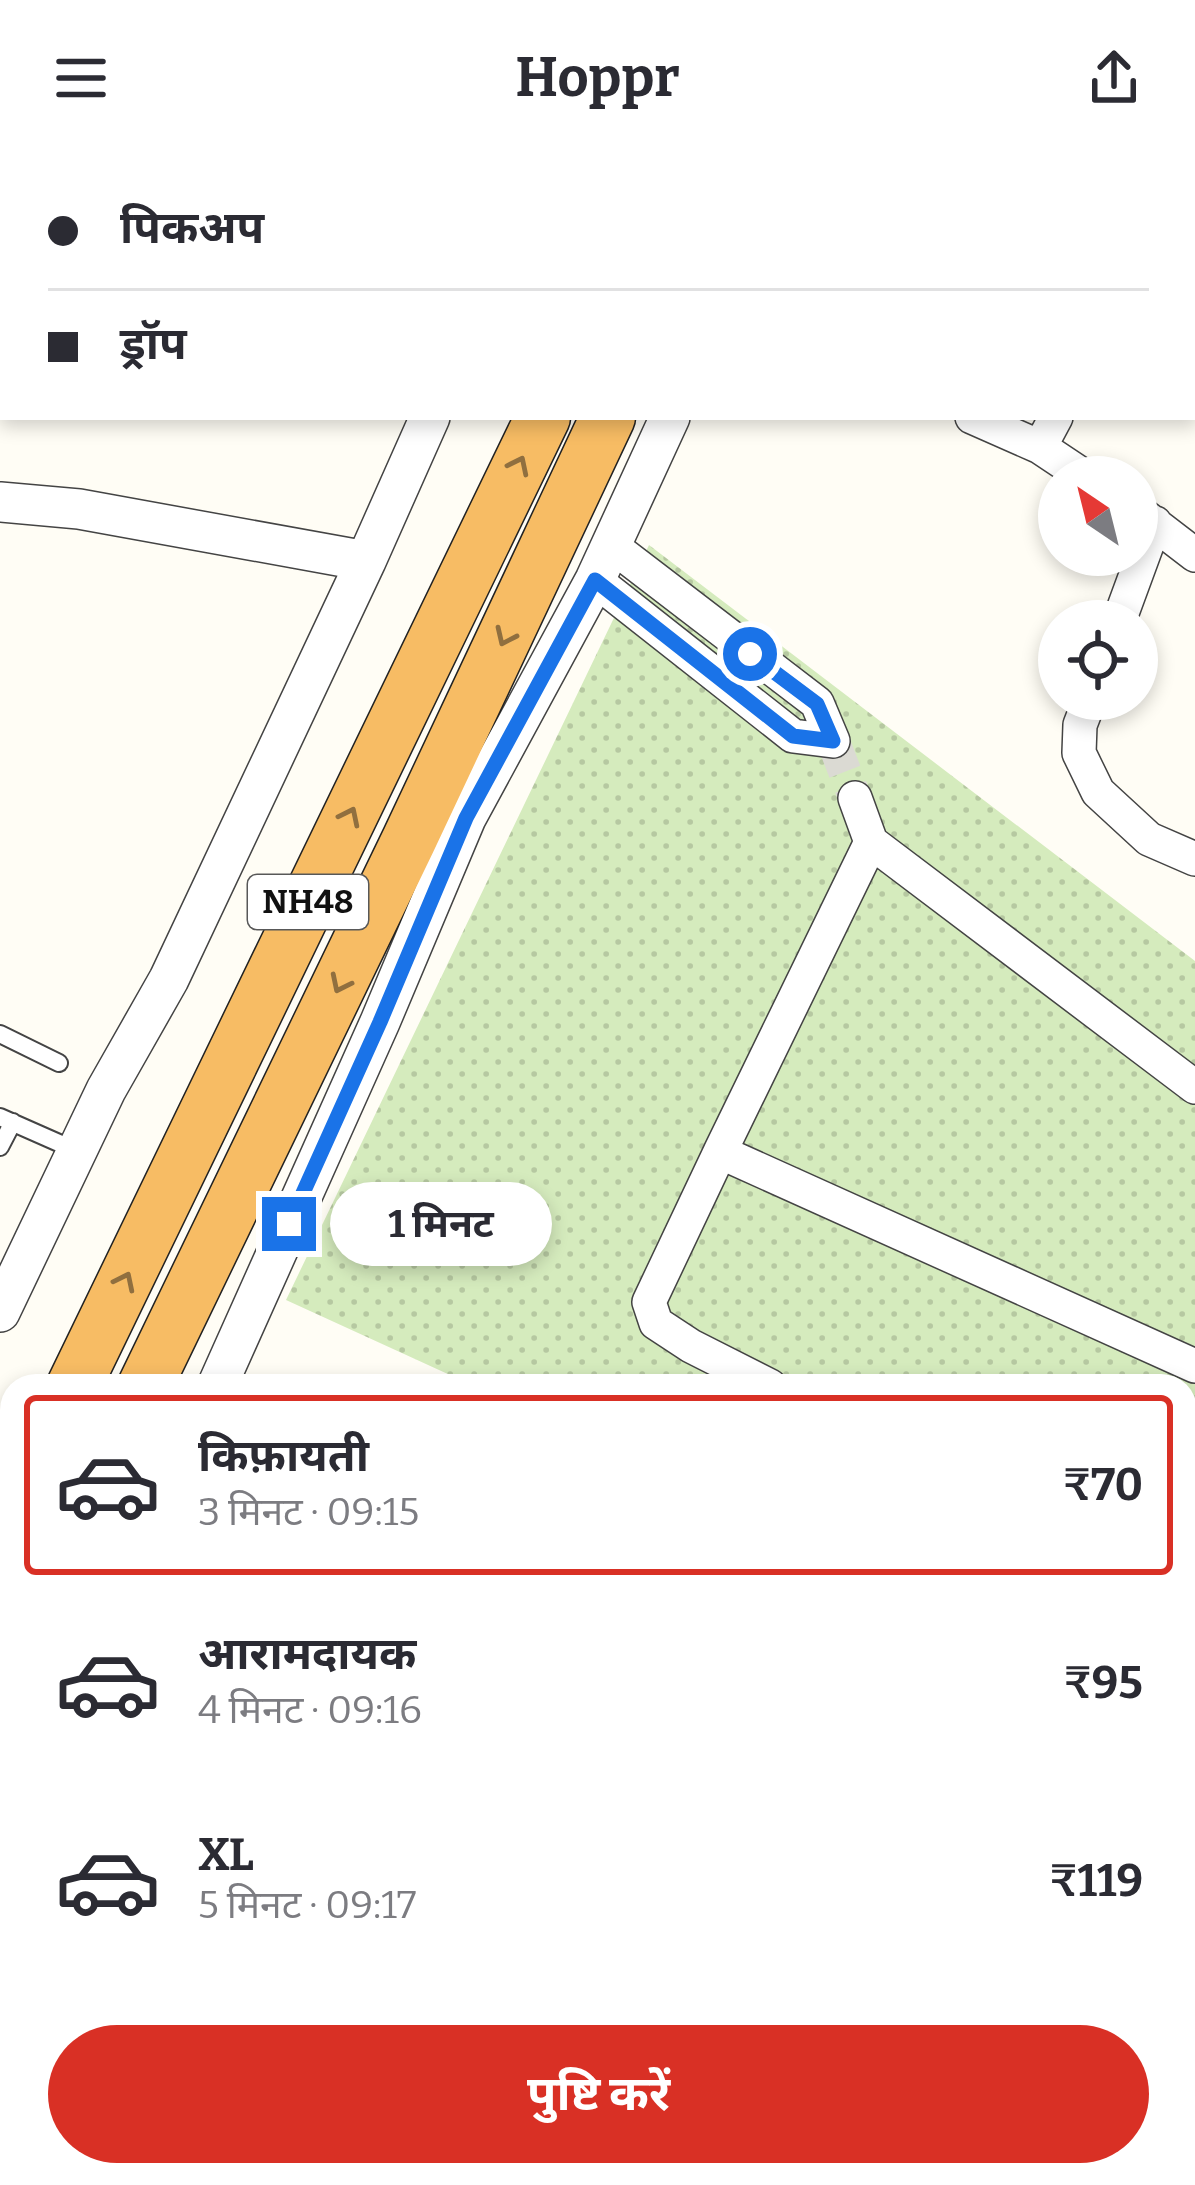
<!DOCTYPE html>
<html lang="hi">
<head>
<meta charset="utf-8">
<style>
  body { margin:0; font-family:Bitter,"Noto Sans Devanagari",serif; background:#f7f7f7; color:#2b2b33; height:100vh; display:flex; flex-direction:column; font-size:45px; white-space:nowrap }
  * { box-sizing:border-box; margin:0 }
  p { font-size:39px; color:#7c7c81 }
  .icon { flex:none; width:66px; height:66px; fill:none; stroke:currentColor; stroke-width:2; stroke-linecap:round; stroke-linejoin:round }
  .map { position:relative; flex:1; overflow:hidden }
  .panel { position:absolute; left:0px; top:1218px; width:1197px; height:813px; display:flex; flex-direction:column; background:#fff; border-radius:36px 36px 0 0; box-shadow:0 6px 18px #0003 }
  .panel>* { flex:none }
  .guide { position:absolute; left:0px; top:0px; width:1197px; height:264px; box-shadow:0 6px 18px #0003; display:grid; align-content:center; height:264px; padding:0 48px; background:#fff }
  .needle { width:78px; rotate:325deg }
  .buttons { position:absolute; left:1038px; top:300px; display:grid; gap:24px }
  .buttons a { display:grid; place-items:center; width:120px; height:120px; border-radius:50%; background:#fff; box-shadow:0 6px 18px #0003; font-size:60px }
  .end { position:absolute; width:54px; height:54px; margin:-27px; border:15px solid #1a73e8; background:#fff; box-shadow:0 0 0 6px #fff }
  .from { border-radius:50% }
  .bubble { position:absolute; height:84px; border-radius:42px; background:#fff; box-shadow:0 6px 18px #0003; font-size:39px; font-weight:700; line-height:84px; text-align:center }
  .guide b { display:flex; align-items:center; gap:42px; height:114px; font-size:45px }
  .guide b+b { border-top:3px solid #e1e1e2 }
  .guide i { width:30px; height:30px; background:#2b2b33 }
  ul { padding:21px 0 0; list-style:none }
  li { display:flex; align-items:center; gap:36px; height:180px; margin:0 24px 18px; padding:0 24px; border:6px solid transparent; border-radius:12px }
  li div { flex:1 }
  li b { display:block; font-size:45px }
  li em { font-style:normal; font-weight:700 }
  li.on { border-color:#d93025 }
  li>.icon { width:108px; height:108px; stroke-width:1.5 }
  .button { display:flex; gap:24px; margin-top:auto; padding:24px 48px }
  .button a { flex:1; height:138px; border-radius:72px; background:#d93025; color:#fff; font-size:48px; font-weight:700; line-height:138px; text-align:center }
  header { display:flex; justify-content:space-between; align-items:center; height:156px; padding:0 48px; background:#fff; font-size:54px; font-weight:700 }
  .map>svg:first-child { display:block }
</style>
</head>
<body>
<header><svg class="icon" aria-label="menu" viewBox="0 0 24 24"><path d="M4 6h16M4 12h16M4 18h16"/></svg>Hoppr<svg class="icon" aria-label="share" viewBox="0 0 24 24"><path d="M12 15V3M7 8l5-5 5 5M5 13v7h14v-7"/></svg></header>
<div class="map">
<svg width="1195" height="2029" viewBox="0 0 1195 2029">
  <defs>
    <pattern id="grass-dots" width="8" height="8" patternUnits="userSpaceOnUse" patternTransform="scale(3)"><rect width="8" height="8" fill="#d5ebbd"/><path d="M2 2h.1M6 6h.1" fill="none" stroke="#b6c8a1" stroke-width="1.8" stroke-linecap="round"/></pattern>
  </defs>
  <rect width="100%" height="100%" fill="#fffdf5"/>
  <path fill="url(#grass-dots)" d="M649 389 1195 805V1540L1185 1555V1230H474L286 1144Z
    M1185 1579 1195 1588V2029H503L508 2019H1185Z"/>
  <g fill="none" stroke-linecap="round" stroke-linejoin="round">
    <path stroke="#dbdad3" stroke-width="33" stroke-dasharray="33 16" stroke-linecap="butt" d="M833 585 855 642"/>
    <defs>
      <path id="service" d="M0 244 3 237
        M0 878 59 907
        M0 961 77 995
        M0 991 13 966"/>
      <path id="minor" d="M1194 12 1195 10
        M972 261 1040 291 1085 321
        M1040 291 1056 261
        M1139 356 1195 399
        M595 424 793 580 833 585 817 547 612 390
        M1119 465 1155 367
        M1090 543 1080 569 1079 597 1098 636 1149 683 1195 703
        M855 642 871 686 1195 931
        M871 686 720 996 1195 1210
        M720 996 649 1146 656 1167 691 1190 770 1230
        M1185 1419 1195 1408
        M1185 1657 1195 1666
        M1185 1918 1195 1928
        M738 2019 750 2029
        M1038 2019 1048 2029
        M367 2029 373 2019
        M668 2029 676 2019
        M1184 2029 1195 2017"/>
      <path id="tertiary" d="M545 3 546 0
        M790 3 792 0
        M0 346 79 353 366 405
        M0 1156 106 934 169 823 366 405 430 261
        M217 1230 380 866 466 662 595 424 670 261
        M0 1687 12 1662"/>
      <path id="trunk" d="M665 3 667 0
        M734 3 735 0
        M74 1230 543 261
        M145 1230 409 684 608 261
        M0 1383 12 1358
        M0 1529 12 1505"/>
    </defs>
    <use href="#service" stroke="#444" stroke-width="20"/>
    <use href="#minor" stroke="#444" stroke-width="36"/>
    <use href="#tertiary" stroke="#444" stroke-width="42"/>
    <use href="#trunk" stroke="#222" stroke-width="57"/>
    <use href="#service" stroke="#fff" stroke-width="16"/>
    <use href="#minor" stroke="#fff" stroke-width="33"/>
    <use href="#tertiary" stroke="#fff" stroke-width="39"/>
    <use href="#trunk" stroke="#f7bc64" stroke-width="54"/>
  </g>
  <defs><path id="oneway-chevron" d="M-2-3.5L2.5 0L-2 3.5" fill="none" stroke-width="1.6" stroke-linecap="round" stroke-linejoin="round" transform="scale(3)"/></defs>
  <g stroke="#906f3f">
    <use href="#oneway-chevron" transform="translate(519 309) rotate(-64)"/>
    <use href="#oneway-chevron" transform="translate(505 481) rotate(115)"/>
    <use href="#oneway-chevron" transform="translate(350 660) rotate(-64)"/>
    <use href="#oneway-chevron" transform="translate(340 828) rotate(116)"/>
    <use href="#oneway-chevron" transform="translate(125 1125) rotate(-64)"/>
  </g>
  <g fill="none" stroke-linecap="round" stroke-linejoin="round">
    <path stroke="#1a73e8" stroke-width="15" d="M289 1068 380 866 466 662 595 424 793 580 833 585 817 548 750 498"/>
  </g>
  <g text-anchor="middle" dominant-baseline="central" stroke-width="12" stroke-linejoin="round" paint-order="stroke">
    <rect fill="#fff" stroke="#585858" stroke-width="3" x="248" y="719" width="120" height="54" rx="9"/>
    <g font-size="33" font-weight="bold" fill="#111">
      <text x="308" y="746">NH48</text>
    </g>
  </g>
</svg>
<div class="buttons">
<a><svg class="needle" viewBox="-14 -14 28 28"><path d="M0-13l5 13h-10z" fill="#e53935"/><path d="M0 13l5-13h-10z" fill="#7c7c81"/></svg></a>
<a><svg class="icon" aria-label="locate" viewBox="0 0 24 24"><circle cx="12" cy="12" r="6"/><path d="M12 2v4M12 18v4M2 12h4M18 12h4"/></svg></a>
</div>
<i class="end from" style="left:750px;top:498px"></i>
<i class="end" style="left:289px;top:1068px"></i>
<div class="bubble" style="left:330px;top:1026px;width:222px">1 मिनट</div>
<div class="guide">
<b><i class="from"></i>पिकअप</b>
<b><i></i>ड्रॉप</b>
</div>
<section class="panel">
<ul>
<li class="on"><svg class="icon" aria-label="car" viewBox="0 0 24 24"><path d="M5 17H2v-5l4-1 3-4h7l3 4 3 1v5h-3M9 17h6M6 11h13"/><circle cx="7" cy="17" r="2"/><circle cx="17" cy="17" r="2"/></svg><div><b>किफ़ायती</b><p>3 मिनट · 09:15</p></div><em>₹70</em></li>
<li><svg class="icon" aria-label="car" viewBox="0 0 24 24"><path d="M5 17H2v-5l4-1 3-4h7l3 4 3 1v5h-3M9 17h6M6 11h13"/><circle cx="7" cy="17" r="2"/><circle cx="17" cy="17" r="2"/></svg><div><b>आरामदायक</b><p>4 मिनट · 09:16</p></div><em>₹95</em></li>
<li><svg class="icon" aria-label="car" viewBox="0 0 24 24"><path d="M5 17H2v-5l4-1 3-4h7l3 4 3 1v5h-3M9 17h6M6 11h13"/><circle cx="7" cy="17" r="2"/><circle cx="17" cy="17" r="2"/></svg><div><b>XL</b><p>5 मिनट · 09:17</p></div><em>₹119</em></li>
</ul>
<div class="button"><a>पुष्टि करें</a></div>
</section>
</div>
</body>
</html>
